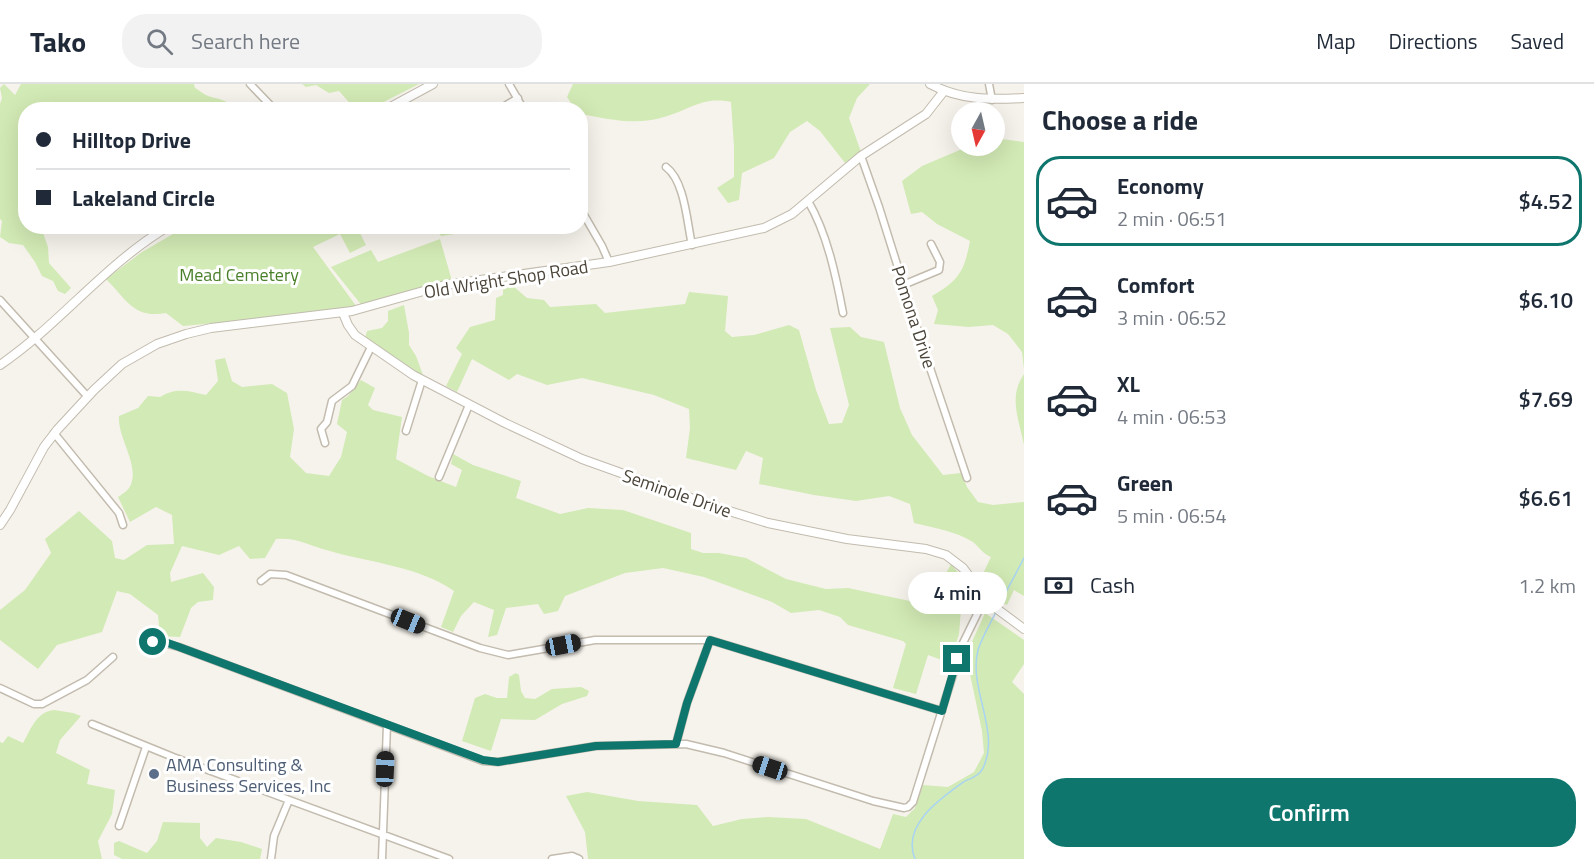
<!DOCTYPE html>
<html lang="en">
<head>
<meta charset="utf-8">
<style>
  body { margin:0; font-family:"Titillium Web",sans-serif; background:#f2f2f3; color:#1f2937; height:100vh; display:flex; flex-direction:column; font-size:22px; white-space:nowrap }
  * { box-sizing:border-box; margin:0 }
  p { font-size:20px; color:#747a83 }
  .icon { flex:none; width:33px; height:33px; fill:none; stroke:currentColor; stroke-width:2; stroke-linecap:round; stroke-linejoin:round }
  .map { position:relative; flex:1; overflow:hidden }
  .details { display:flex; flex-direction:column; background:#fff; width:570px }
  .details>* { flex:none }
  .guide { position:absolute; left:18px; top:18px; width:570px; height:132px; border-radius:24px; box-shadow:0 6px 24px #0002; display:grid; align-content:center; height:132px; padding:0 18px; background:#fff }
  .needle { width:39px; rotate:188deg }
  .fabs { position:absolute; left:951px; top:18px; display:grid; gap:12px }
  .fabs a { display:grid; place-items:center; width:54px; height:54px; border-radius:50%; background:#fff; box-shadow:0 6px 24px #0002; font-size:30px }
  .end { position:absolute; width:27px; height:27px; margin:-14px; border:8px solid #0f766e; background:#fff; box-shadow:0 0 0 3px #fff }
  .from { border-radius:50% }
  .bubble { position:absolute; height:42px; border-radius:21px; background:#fff; box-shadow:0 6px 24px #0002; font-size:20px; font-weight:600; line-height:42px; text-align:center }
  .car { position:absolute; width:18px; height:36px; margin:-18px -9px; border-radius:8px; box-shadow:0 0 4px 2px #0007; background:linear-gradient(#222 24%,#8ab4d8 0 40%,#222 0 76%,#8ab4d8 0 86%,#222 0) }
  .guide b { display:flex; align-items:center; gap:21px; height:57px; font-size:22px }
  .guide b+b { border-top:2px solid #e0e1e3 }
  .guide i { width:15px; height:15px; background:#1f2937 }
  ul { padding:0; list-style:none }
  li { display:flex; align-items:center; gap:18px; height:90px; margin:0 12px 9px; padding:0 6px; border:3px solid transparent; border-radius:24px }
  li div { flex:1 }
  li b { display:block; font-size:22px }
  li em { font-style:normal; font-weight:600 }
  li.current { border-color:#0f766e }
  li>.icon { width:54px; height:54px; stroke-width:1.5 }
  h2 { padding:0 18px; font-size:27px; line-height:72px }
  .pay { display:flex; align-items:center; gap:15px; height:66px; padding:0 18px; font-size:22px }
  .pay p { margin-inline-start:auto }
  .primary-button { display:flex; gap:12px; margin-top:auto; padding:12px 18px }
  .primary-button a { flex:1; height:69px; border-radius:24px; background:#0f766e; color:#fff; font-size:24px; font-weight:600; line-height:69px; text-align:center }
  header { display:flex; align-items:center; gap:36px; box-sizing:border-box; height:84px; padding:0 30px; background:#fff; border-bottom:2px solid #e0e1e3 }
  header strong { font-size:28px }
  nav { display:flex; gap:33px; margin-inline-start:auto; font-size:21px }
  .search { width:420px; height:54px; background:#f2f2f3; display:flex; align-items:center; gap:15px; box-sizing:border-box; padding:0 21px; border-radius:24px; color:#747a83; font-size:22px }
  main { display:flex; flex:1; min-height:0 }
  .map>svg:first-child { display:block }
</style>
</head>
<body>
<header>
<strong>Tako</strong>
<div class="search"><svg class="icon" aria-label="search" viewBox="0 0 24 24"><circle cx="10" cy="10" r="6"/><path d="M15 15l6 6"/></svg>Search here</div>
<nav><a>Map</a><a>Directions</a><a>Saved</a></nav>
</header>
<main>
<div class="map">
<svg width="1024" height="775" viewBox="0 0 1024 775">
  <rect width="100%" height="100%" fill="#f6f3ec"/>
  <path fill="#d2eab5" d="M4 0 15 11 21 0H194L195 4C199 6 203 10 208 12 217 15 228 15 233 25L26 26V142L41 143 48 163 49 179 71 204 65 210 58 207 53 197 42 192 35 178 23 161 9 159 0 153 2 137 0 135V20L2 14 0 4Z
    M302 0H419L370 25H355L339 7 329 9 316 1 306 3Z
    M573 0H870L857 14 849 34 861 68 845 79 820 47 807 37 790 48 774 74 742 89 739 116 728 119 717 104 734 93V63L731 18C702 12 690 26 664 33 636 42 608 35 581 30L580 26 575 25 567 13Z
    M995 54 1024 58V285L1022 268 1008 250 993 241 969 243 934 240 938 226 932 212C959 196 964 188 970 157L937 140 922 128 911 130 902 97 922 82 962 65 972 62H994Z
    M185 143H359L360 149 366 161 350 169 340 150 313 163 357 223 303 231 183 242 166 229C134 235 127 216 106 195L142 168Z
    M436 143H482L467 148 441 152Z
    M440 155 452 197 363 223 331 183 371 166 378 178Z
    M513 202 527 214 544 216 550 223 596 220 605 229 685 220 689 208 728 212 725 247 732 253 754 251 789 241 799 246 816 306 829 340 842 339 849 321 830 244 850 243 861 253 884 258 900 324 912 351 943 391 961 389 967 403 978 418 993 421 1024 418V512L1014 506 1007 521 996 516 980 496 991 473C983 470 979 463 973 458 955 447 934 444 914 439L910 420 889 412 856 417 814 411 759 400 763 374 746 367 736 386 686 374 690 344 689 325 654 311 582 294 547 301 517 290 509 296 472 275 457 308 446 302 462 270 456 264 470 243 495 236 496 214 503 211V203Z
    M404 221 409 249V261L416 272 423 291 418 290 365 254 367 247 382 244 388 237V227Z
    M225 274 232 297 242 303 272 300 287 309 294 345 290 373 306 389 329 392 341 373 347 348 337 340 342 316 348 312 361 296 375 304 368 321 373 326 402 333 396 375 428 392 456 403 462 386 451 380 453 370 473 381 521 397 516 414 560 430 588 424 623 426 691 449V465L703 469H719L746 474 786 495 826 505 848 504 929 521 951 480 968 501 969 513 961 526 959 550 950 579 928 571 916 610 893 604 906 560 903 557 848 541 840 533 819 526 791 529 772 518 704 493 663 484 625 489 565 512 558 527 544 530 538 520 506 524 497 551 488 553 494 526 474 518 461 532 453 548 441 543 454 507C418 482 371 479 330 467 310 462 297 453 276 455L265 474 250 475 239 462 219 471 182 462 170 489 171 498 203 489 214 503 213 516 198 518 191 524 180 553 160 552 158 531 130 510 117 507 102 548 57 561 38 585 0 556V526L25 506 51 469 45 455 79 427 112 457 115 474 124 476 147 461 174 460 172 431 156 423 130 438 118 413C121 411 127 407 129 404 142 384 117 354 119 332L138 324 148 312 160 313C176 303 188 307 206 311L218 297 215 276Z
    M1024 290V361C1019 335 1008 313 1024 290Z
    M985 529 1024 556V580L1012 598 1024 610V775H588L585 748 566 712 587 708 638 717 697 721 713 742 742 735 768 733 806 735 880 765 893 730 906 733 915 724 923 701 948 703 974 688 984 669 982 647 966 571Z
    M516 589 519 591 521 607 525 614 535 615 552 605 581 603 589 607 587 612 562 620 535 636 501 635 491 667 462 657 475 614 485 610 497 614H507L509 593Z
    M54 626 73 629 81 632 60 656 56 669 90 686 87 700 115 706 112 730 98 757 102 775H0V658L3 659 8 652 23 659C31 645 36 628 54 626Z
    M163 738 200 739V754L207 763 216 754 241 758 262 765 260 775H122L114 771V759L119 757 147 769 157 757Z"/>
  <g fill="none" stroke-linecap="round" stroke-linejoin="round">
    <path stroke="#a9d4f2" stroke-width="1.5" d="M999 521 1024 474
      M915 775C901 741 941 714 965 697 972 694 980 691 983 684 1001 647 968 605 978 566 982 553 990 540 996 528"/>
    <defs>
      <path id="minor" d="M250 0 275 26
        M509 0 524 26
        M989 0 992 16
        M498 26 518 14
        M861 72 879 123 922 260 967 394
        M666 83C685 97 687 139 692 161
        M808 117C827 149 836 192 843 229
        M580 124 602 162 609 178
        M903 201 939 186 940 178 931 160
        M0 216 88 313
        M406 347 422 296
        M54 349 119 429 123 441
        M325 359 321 345 327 338 332 317 352 302 371 263
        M439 393 469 321
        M261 497 270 490 286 491 480 564 508 571 595 556H710L942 627
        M146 561 159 558 179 563 483 677 498 678 596 662 686 660 724 669 873 717 904 724 908 723 913 718 963 559 985 514
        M0 604 34 620H42L87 596 113 573
        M92 640 173 673 449 775
        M676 660 687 619 710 556
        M119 742 146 663
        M271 775 274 752 289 716
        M382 775 387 641
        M552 775 572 772 579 775"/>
      <path id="tertiary" d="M930 0C960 16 990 16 1024 14
        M385 26 433 0
        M343 229 348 241 355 251 413 291 505 339 582 375 713 422 768 439 847 455 926 465 946 471 963 484 989 519 1024 545
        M0 281C60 240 105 180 169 142
        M0 441 10 426 44 363 57 346 94 306 122 280 157 260 186 250 211 244 352 227 445 201 609 178 764 144 792 130 861 72 926 30 944 7"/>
    </defs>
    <use href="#minor" stroke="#c2bbae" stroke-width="9"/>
    <use href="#tertiary" stroke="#c2bbae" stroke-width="10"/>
    <use href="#minor" stroke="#fff" stroke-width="6"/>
    <use href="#tertiary" stroke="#fff" stroke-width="8"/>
  </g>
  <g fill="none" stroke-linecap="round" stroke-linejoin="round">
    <path stroke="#0f766e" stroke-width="8" d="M153 558H165L179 563 483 676 498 678 596 662 676 660 687 619 710 556 942 627 957 575"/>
  </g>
  <circle fill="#5c6f8a" stroke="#fff" stroke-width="2" cx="154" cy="690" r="6"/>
  <g text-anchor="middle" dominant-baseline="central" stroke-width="6" stroke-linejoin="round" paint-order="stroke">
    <g font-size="18" fill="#4a7f2a" stroke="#fff">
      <text x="239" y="190">Mead Cemetery</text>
    </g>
    <g font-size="18" fill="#4b4439" stroke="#fff">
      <text transform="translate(506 195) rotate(-9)">Old Wright Shop Road</text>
      <text transform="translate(914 233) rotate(72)">Pomona Drive</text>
      <text transform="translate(677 409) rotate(19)">Seminole Drive</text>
    </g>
    <g font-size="18" fill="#4e5e75" stroke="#fff" text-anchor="start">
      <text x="166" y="680">AMA Consulting &amp;<tspan x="166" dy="21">Business Services, Inc</tspan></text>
    </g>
  </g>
</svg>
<div class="fabs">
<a><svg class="needle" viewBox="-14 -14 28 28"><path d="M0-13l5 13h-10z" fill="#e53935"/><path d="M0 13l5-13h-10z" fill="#747a83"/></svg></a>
</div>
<i class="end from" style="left:153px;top:558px"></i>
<i class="end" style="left:957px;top:575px"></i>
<div class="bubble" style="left:908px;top:488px;width:99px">4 min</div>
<i class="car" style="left:408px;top:537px;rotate:112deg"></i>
<i class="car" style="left:563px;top:561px;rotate:79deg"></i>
<i class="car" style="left:770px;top:684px;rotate:288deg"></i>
<i class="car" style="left:385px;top:685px;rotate:2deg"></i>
<div class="guide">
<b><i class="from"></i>Hilltop Drive</b>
<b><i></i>Lakeland Circle</b>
</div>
</div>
<section class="details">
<h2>Choose a ride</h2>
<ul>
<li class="current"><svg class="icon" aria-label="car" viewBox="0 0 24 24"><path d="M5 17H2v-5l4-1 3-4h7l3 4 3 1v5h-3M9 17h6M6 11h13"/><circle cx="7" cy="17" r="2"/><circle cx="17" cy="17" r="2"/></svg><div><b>Economy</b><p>2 min · 06:51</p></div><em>$4.52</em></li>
<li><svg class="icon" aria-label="car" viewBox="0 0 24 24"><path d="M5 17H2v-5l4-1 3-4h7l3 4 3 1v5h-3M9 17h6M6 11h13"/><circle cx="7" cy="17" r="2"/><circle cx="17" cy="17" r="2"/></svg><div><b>Comfort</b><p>3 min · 06:52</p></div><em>$6.10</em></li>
<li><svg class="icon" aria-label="car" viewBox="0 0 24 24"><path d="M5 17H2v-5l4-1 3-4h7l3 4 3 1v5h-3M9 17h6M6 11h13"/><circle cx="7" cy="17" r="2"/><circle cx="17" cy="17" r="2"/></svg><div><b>XL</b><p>4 min · 06:53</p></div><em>$7.69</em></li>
<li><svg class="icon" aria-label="car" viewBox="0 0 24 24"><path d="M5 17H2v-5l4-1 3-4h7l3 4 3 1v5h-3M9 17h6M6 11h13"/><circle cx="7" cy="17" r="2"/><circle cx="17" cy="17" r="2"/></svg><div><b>Green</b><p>5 min · 06:54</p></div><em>$6.61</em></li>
</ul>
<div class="pay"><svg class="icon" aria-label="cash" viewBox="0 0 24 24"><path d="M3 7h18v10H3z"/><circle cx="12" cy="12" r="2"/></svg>Cash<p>1.2 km</p></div>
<div class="primary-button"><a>Confirm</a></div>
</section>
</main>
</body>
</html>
